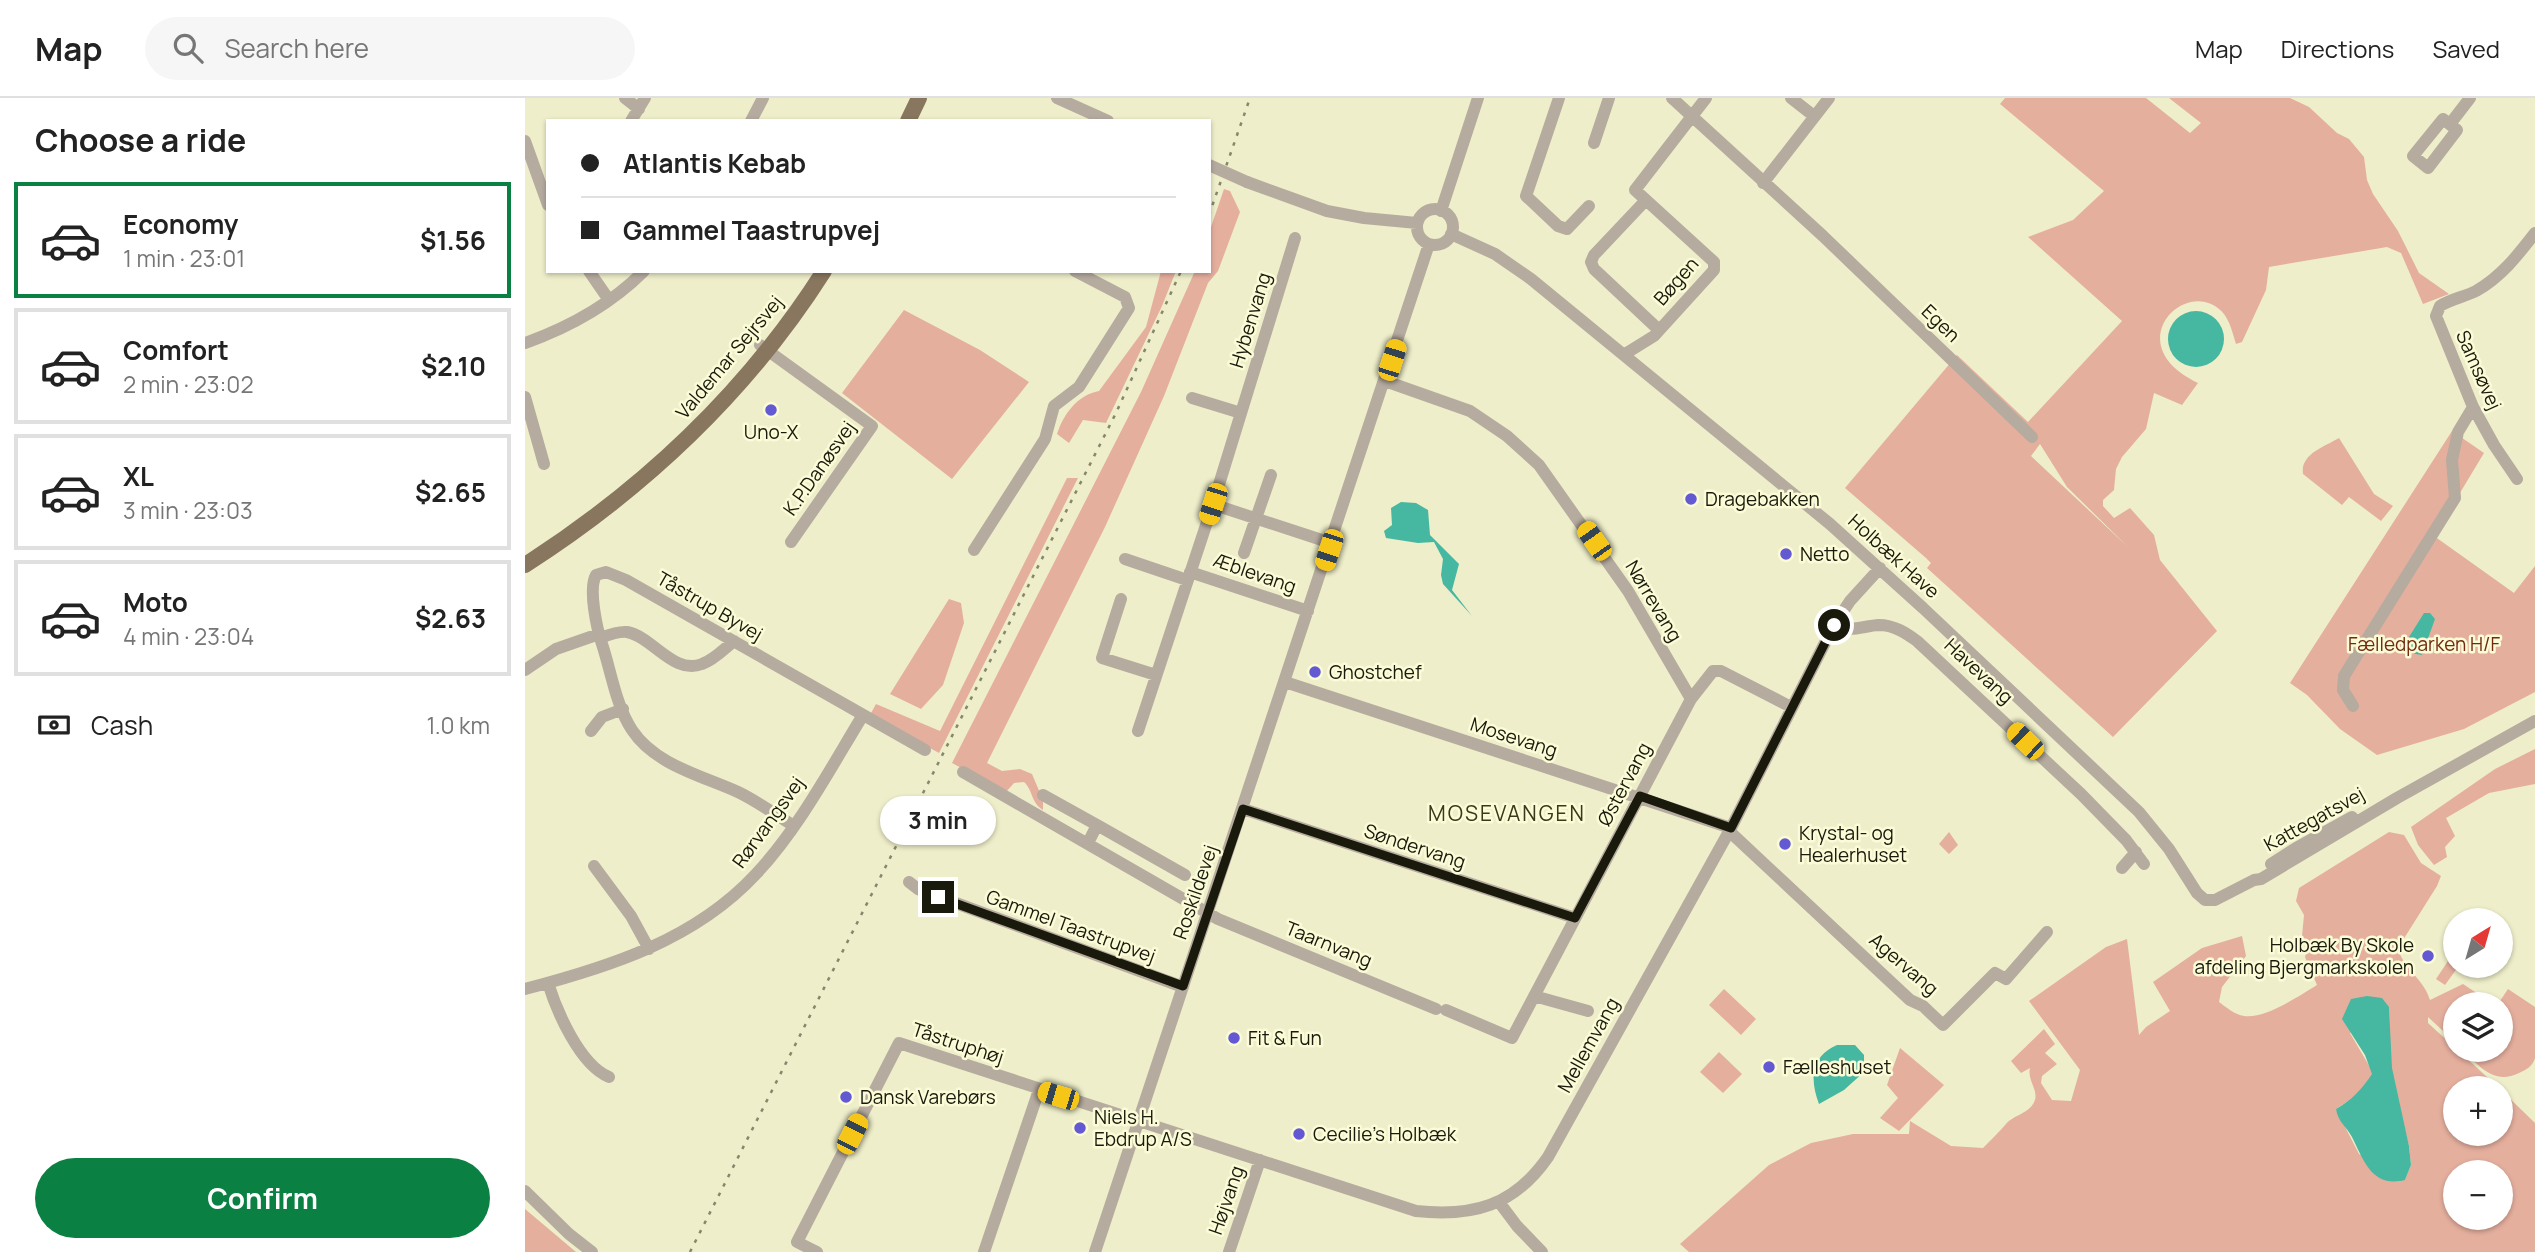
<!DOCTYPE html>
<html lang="en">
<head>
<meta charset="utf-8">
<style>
  body { margin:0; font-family:Manrope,sans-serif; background:#f6f6f6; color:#222; height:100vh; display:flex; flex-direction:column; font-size:26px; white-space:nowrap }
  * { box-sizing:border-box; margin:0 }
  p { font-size:23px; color:#767676 }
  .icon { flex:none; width:38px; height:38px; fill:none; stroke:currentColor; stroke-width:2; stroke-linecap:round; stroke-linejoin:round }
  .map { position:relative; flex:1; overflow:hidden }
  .side { display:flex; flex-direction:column; background:#fff; width:525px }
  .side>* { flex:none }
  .guide { position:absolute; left:21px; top:21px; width:665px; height:154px; border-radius:0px; box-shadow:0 2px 5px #0004; display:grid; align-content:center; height:154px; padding:0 35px; background:#fff }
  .needle { width:46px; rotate:37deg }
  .fabs { position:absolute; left:1918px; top:810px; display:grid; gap:14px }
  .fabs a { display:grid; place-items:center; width:70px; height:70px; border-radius:50%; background:#fff; box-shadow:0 2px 5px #0004; font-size:35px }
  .end { position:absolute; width:32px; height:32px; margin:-16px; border:9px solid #19190c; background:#fff; box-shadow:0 0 0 4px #fff }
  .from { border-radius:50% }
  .bubble { position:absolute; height:49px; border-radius:24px; background:#fff; box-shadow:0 2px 5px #0004; font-size:23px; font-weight:700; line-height:49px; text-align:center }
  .car { position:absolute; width:21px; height:42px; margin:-21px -10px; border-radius:9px; box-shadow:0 0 5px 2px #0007; background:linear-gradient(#f5c518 24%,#345 0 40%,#f5c518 0 76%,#345 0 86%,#f5c518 0) }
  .guide b { display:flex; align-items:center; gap:24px; height:66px; font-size:26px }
  .guide b+b { border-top:2px solid #e0e0e0 }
  .guide i { width:18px; height:18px; background:#222 }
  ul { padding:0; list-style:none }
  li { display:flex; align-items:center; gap:21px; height:116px; margin:0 14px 10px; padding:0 21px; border:4px solid #e0e0e0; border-radius:0px }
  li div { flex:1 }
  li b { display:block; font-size:26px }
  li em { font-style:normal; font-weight:700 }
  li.on { border-color:#0b8043 }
  li>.icon { width:63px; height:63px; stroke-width:1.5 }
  h2 { padding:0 35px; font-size:32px; line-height:84px }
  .pay { display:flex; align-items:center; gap:18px; height:77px; padding:0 35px; font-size:26px }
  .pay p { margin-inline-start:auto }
  .primary-button { display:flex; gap:14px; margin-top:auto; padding:14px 35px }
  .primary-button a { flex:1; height:80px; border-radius:42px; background:#0b8043; color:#fff; font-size:28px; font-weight:700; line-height:80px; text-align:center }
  header { display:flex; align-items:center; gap:42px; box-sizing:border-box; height:98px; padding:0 35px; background:#fff; border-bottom:2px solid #e0e0e0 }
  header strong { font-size:33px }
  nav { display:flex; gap:38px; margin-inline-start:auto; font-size:24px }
  .search { width:490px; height:63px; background:#f6f6f6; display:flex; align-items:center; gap:18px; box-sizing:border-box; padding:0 24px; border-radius:38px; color:#767676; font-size:26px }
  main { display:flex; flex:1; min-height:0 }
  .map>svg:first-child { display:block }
</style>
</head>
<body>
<header>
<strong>Map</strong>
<div class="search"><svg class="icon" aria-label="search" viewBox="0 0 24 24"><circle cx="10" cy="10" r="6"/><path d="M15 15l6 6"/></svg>Search here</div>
<nav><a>Map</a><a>Directions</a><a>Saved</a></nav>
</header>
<main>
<section class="side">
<h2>Choose a ride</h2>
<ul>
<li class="on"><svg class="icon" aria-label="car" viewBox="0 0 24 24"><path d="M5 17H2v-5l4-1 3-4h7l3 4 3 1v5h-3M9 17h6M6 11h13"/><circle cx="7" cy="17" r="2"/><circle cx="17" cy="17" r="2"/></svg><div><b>Economy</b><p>1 min · 23:01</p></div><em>$1.56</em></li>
<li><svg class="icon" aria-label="car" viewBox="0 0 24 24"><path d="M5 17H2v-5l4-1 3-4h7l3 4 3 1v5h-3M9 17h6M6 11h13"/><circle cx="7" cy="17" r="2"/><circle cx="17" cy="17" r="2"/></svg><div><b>Comfort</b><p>2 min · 23:02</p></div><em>$2.10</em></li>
<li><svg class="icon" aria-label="car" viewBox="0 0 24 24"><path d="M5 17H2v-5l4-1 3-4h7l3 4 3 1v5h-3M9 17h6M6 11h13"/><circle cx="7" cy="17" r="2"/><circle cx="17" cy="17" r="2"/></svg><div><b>XL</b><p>3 min · 23:03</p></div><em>$2.65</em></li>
<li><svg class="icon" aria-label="car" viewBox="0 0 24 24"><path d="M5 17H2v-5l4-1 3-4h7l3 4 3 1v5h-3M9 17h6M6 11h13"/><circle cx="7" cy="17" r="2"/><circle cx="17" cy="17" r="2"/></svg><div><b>Moto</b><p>4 min · 23:04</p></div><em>$2.63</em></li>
</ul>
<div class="pay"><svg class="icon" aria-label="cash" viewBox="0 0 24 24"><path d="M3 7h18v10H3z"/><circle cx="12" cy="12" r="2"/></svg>Cash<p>1.0 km</p></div>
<div class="primary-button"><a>Confirm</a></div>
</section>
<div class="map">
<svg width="2010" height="1154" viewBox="0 0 2010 1154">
  <rect width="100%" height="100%" fill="#eeeeca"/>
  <path fill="#e5af9e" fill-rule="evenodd" d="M1480 0H1621L1665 35 1676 25 1644 0H1765L1784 9 1812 35 1824 41 1839 59 1842 82 1848 96 1873 133 1894 175 1924 196 1898 206 1876 155 1862 149 1744 169 1741 192 1717 244 1711 246C1708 236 1705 224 1699 216 1664 174 1590 246 1673 285L1657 307 1629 295 1621 331 1597 359 1591 371 1589 392 1578 402V408L1589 420 1605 410 1629 437 1635 462 1692 533 1588 639 1402 470 1406 465 1401 460 1320 390 1432 257 1503 324 1597 223 1503 139 1548 122 1579 93 1475 6ZM1515 346 1542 389 1604 450 1506 358Z
    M699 91 705 93 715 114 693 173 683 185 639 298 580 429 462 665 477 673 495 671 507 676 518 702V712C506 705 508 692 499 684L489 685 481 694 427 665 616 294 670 173H684V135Z
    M636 173H651L637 208 581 325 558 322 544 345 532 336C538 317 552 297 574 293L621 229Z
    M379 212 455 252 504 284 427 381 317 295Z
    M1927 333 1959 355 1909 438 1989 495 2010 468V594L1939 631 1852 657 1815 631 1782 597 1765 585Z
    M1814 340 1849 396 1868 408 1856 423 1824 399 1817 407 1778 376C1775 356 1799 349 1814 340Z
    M542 380H553L414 655 345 617 351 606 415 633Z
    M424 501 436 505 439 525 418 587 396 611 365 596Z
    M2010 651V686L1964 695 1921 720 1930 738 1920 749 1922 759 1909 767 1893 747 1886 729 1970 671Z
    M1424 734 1433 747 1424 756 1414 746Z
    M1864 734 1879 737 1896 765 1916 778 1912 788 1873 850C1879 873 1898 879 1905 902L1938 886 1968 906H1930V944L1903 919V925L1974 990H1930V1036H1976V992L2010 1025V1154H1164L1155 1146 1244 1067 1286 1045 1328 1036H1384L1385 1023 1426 1048 1458 1050C1466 1042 1474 1034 1481 1026 1490 1016 1505 1016 1510 1002 1513 991 1502 982 1505 970L1496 975 1486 963 1519 931 1530 946 1520 955 1532 966 1517 978 1516 985 1527 1002 1546 1003 1555 972 1504 903 1581 849 1602 841 1614 937 1621 929 1645 913 1628 884 1677 850 1717 838 1721 858 1697 889 1694 904C1701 909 1710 917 1719 918 1740 921 1774 898 1792 887L1780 859 1782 851 1777 838 1779 817 1771 803 1774 790ZM1864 909 1865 952 1862 992 1876 1016 1884 1048 1886 1067 1880 1082 1834 1056 1811 1011 1853 983 1825 935ZM1930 1074H1976V1120H1930Z
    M1923 863 1933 869 1920 887 1911 881Z
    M1199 891 1231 921 1216 937 1184 907Z
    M1983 891 2010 909C2010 923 2010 947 2010 960 2008 968 2001 972 1994 975 1969 987 1955 969 1938 952H1976V906H1973Z
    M1375 950 1419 987 1374 1033 1355 1020 1373 1000 1362 987Z
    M1194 954 1217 976 1198 995 1175 974Z
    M0 1111 51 1154H0Z"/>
  <path fill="#46b7a1" d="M1643 241a28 28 0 1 1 56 0a28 28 0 1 1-56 0Z
    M876 404 891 405 903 412 905 437 934 466 927 492 947 518 918 486 916 477 918 461 909 444 893 445 861 440 859 433 867 427 866 410Z
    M1899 515H1905L1910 521 1897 557 1885 555 1884 539Z
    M1842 898 1857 900 1864 909 1867 970 1884 1048 1886 1067 1880 1082C1847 1090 1839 1063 1827 1039 1821 1028 1813 1024 1811 1011 1827 1002 1837 991 1847 976L1840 957 1817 921 1826 901Z
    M1312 947H1330L1339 957V974L1319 992 1294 1006C1285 982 1285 959 1312 947Z"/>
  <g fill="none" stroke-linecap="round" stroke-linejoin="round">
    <path stroke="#b6ab9f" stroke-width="12" d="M100 0 114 11
      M532 0 583 23
      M1034 0 1001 98 1033 128 1042 131 1064 108
      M1147 0 1298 138 1507 339
      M1266 0 1289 18
      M1918 21 1932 32 1903 70 1888 58Z
      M106 23 120 0
      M226 23 238 0
      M1925 26 1945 0
      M0 43 23 107
      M1069 45 1084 0
      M722 84 802 113 839 120 892 125
      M1238 85 1304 0
      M1121 102 1069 157 1066 164 1069 171 1134 232
      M892 129a18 18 0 1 1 36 0a18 18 0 1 1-36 0Z
      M916 113 953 0
      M926 136 970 156 1006 181 1305 426 1398 510 1614 714 1644 751 1672 795 1680 802H1690L1729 782 1736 781 1872 700 2010 623
      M64 173 84 202
      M0 245C45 229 85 207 119 173
      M235 247 347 328 266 444
      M1100 256 1129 238 1189 172V164L1110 92 1181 0
      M860 283 945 313 982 338 1014 367 1103 493 1166 601
      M0 299 19 366
      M667 300 716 315
      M1992 381 1969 347 1948 309 1911 218 1915 208C1926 201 1939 199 1951 193 1976 179 1993 157 2010 135
      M696 409 806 445
      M449 452 520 341 529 308 554 289 604 210 600 199 550 173
      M719 455 746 377
      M600 461 662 482
      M665 474 783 513
      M596 501 577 560 631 577
      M1309 527C1326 535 1337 528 1354 527 1369 527 1381 535 1392 543L1556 696 1601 742 1619 766
      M75 540C83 537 93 533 102 534 128 539 148 577 177 566 189 562 199 551 209 543
      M0 572 31 551 74 536
      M760 584 1206 730
      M1828 608 1818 592 1819 578 1930 400 1927 362 1933 334 1948 309
      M66 633 77 619 98 611
      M613 633 688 406 770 140
      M438 674 693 821 911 911
      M518 697 572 727
      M718 711 1050 820
      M269 728C251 717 232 703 213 694 178 678 130 667 107 632 91 608 86 573 77 546 72 531 63 491 71 477L81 474 101 482 400 652
      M1204 733 1385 902 1398 908 1418 927 1470 875 1481 881 1522 834
      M563 745 572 727 660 777
      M1746 766 1771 750 1827 719
      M69 768 106 818 124 851
      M1597 770 1611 754
      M384 784 393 791 658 889
      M23 885C32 914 55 967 84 979
      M0 891C84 869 170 842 231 776 274 730 305 671 338 617
      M1009 898 1063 913
      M921 912 987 940 1166 601 1188 573H1196L1266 609
      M0 1093 44 1136 67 1154
      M974 1104 992 1128 1017 1154
      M292 1154 272 1144 374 945 891 1113C948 1119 989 1108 1023 1059L1206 730 1309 527 1325 503 1355 470
      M459 1154 514 992
      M570 1154 904 146
      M704 1154 735 1062"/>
    <path stroke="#88765f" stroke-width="16" d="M383 23 394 0
      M0 467C120 390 222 294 299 173"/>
    <path stroke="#86866d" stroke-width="2.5" stroke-dasharray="3.5 7" stroke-linecap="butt" d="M684 117 725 0
      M165 1154 591 315 656 173"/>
    <path stroke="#b6ab9f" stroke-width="12" d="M684 67 722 84"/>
  </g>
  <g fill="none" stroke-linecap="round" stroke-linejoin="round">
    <path stroke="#19190c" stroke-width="9" d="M413 799 658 888 718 711 1050 820 1115 698 1206 730 1309 527"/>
  </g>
  <g fill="#6359d2" stroke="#fbfcd7" stroke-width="2.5">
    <circle cx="246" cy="312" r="7"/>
    <circle cx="1166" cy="401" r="7"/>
    <circle cx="1261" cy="456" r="7"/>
    <circle cx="790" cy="574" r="7"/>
    <circle cx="1260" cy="746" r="7"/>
    <circle cx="1903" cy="858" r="7"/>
    <circle cx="709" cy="940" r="7"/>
    <circle cx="1244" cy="969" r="7"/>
    <circle cx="321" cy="999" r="7"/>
    <circle cx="555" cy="1030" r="7"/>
    <circle cx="774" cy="1036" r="7"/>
  </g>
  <g text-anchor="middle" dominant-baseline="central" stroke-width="5" stroke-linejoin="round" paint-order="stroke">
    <g font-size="19" fill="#19190c" stroke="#fbfcd7">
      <text transform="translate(1151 183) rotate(-49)">Bøgen</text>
      <text transform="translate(725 222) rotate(-73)">Hybenvang</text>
      <text transform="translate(1416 225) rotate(44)">Egen</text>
      <text transform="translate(204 259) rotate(-50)">Valdemar Sejrsvej</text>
      <text transform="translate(1954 272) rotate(66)">Samsøvej</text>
      <text transform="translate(294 370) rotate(-55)">K.P.Danøsvej</text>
      <text transform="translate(1369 458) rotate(42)">Holbæk Have</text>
      <text transform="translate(730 475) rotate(19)">Æblevang</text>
      <text transform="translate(1129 503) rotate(59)">Nørrevang</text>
      <text transform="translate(185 508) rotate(30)">Tåstrup Byvej</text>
      <text transform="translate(1454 573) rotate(43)">Havevang</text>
      <text transform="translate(989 639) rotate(18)">Mosevang</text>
      <text transform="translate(1099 686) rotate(-62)">Østervang</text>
      <text transform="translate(1789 721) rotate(-29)">Kattegatsvej</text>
      <text transform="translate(243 724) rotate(-54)">Rørvangsvej</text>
      <text transform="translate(890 748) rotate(18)">Søndervang</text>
      <text transform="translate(670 794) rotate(-71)">Roskildevej</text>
      <text transform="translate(546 828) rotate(20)">Gammel Taastrupvej</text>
      <text transform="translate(804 846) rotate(22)">Taarnvang</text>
      <text transform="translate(1379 866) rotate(41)">Agervang</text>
      <text transform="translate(433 945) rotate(18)">Tåstruphøj</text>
      <text transform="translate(1063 947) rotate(-61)">Mellemvang</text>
      <text transform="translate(701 1102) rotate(-71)">Højvang</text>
    </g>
    <g font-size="19" fill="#19190c" stroke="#fbfcd7" text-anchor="start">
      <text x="246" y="334" text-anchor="middle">Uno-X</text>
      <text x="1180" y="401">Dragebakken</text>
      <text x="1275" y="456">Netto</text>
      <text x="804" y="574">Ghostchef</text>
      <text x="1274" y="735">Krystal- og<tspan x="1274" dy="22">Healerhuset</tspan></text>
      <text x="1889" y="847" text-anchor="end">Holbæk By Skole<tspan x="1889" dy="22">afdeling Bjergmarkskolen</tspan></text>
      <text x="723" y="940">Fit &amp; Fun</text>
      <text x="1258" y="969">Fælleshuset</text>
      <text x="335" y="999">Dansk Varebørs</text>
      <text x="569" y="1019">Niels H.<tspan x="569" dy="22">Ebdrup A/S</tspan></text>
      <text x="788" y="1036">Cecilie's Holbæk</text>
    </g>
    <g font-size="19" fill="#72290e" stroke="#fbfcd7">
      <text x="1899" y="546">Fælledparken H/F</text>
    </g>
    <g font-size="21" letter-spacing="2" fill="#3a391b" stroke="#fbfcd7">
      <text x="982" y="715">MOSEVANGEN</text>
    </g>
  </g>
</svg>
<div class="fabs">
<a><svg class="needle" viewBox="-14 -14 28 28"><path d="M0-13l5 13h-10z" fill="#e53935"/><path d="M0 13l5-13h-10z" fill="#767676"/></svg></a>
<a><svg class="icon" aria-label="layers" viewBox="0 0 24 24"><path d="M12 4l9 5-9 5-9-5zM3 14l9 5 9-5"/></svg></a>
<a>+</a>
<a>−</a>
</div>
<i class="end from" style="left:1309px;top:527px"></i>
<i class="end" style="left:413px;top:799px"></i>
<div class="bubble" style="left:355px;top:698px;width:116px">3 min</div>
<i class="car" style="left:867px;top:262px;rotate:18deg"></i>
<i class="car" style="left:688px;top:406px;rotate:198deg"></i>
<i class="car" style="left:1069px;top:443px;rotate:325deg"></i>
<i class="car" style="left:804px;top:452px;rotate:198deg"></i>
<i class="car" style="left:1500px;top:643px;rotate:314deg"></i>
<i class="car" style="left:533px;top:998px;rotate:287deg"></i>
<i class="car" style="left:327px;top:1036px;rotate:27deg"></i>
<div class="guide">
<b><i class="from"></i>Atlantis Kebab</b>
<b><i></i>Gammel Taastrupvej</b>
</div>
</div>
</main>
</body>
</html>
